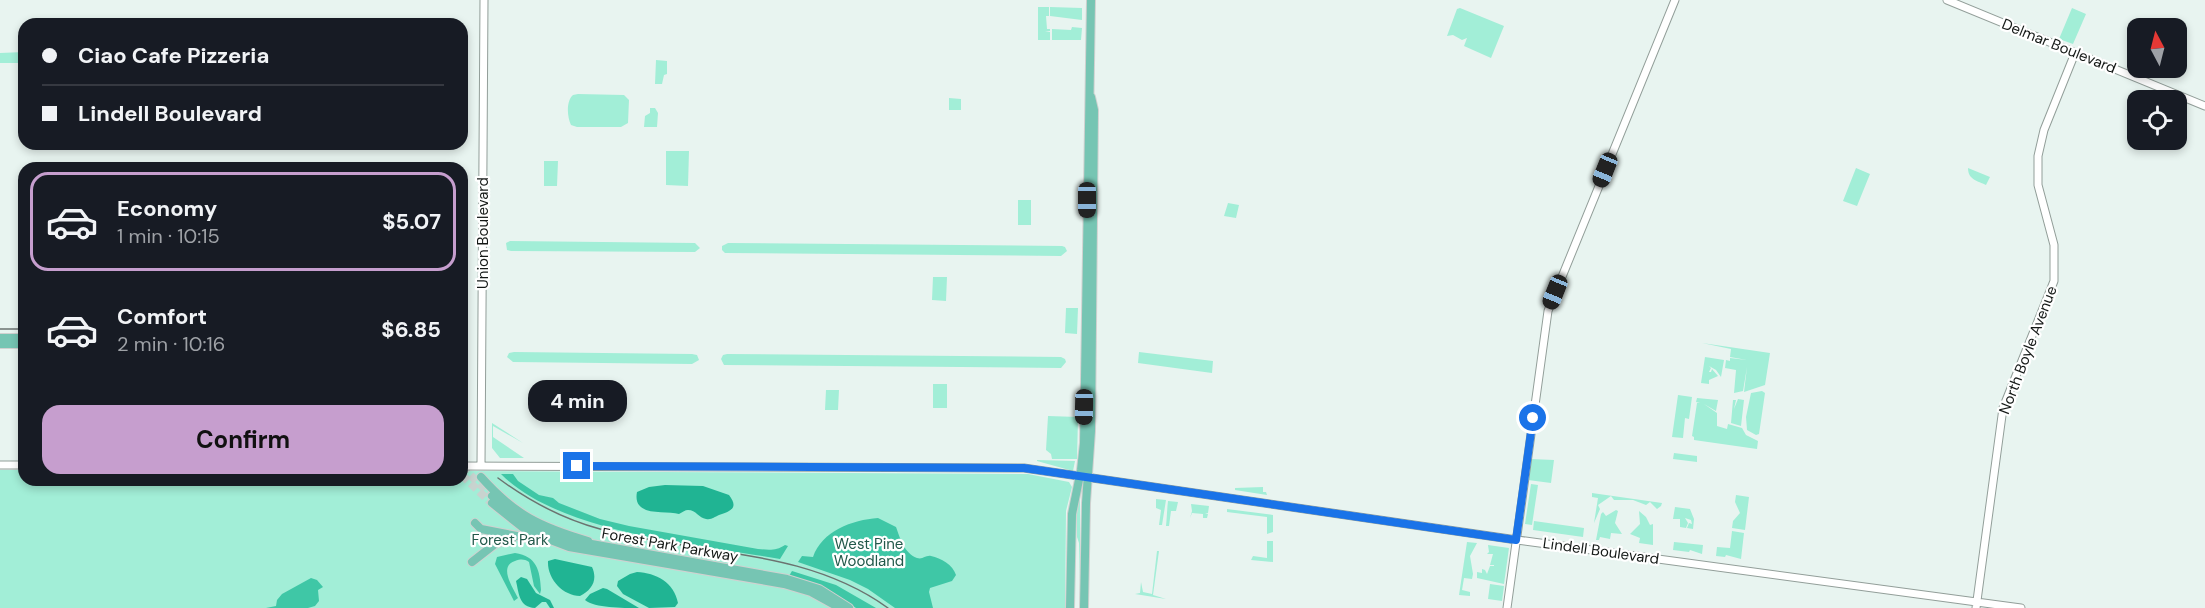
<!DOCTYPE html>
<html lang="en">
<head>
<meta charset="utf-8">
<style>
  body { margin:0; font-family:"DM Sans",sans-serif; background:#20242c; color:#f1f3f6; height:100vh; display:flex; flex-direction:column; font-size:22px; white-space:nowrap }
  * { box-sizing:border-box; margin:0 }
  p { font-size:20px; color:#9ea1a6 }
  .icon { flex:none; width:33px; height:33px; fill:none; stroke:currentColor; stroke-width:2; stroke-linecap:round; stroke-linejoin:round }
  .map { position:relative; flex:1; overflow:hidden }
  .details { position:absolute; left:18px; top:162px; width:450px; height:324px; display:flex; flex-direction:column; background:#171b24; border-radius:18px; box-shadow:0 3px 9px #0003 }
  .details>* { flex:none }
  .hud { position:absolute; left:18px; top:18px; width:450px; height:132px; border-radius:18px; box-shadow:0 3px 9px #0003; display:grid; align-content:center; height:132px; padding:0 24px; background:#171b24 }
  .needle { width:39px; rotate:353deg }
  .fabs { position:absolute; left:2127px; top:18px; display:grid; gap:12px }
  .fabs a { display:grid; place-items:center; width:60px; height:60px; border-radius:12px; background:#171b24; box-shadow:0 3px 9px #0003; font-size:30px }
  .end { position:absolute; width:27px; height:27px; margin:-14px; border:8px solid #1a73e8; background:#fff; box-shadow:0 0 0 3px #fff }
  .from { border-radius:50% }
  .bubble { position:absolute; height:42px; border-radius:18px; background:#171b24; box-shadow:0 3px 9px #0003; font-size:20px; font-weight:700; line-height:42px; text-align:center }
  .car { position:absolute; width:18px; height:36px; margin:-18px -9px; border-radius:8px; box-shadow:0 0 4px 2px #0007; background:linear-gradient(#222 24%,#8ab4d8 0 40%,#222 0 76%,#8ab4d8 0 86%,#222 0) }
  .hud b { display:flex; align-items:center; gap:21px; height:57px; font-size:22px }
  .hud b+b { border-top:2px solid #363941 }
  .hud i { width:15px; height:15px; background:#f1f3f6 }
  ul { padding:10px 0 0; list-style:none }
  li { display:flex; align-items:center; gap:18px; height:99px; margin:0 12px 9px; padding:0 12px; border:3px solid transparent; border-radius:18px }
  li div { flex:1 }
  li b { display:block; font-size:22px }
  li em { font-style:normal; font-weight:700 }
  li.current { border-color:#c69ece }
  li>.icon { width:54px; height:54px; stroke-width:1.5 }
  .action { display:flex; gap:12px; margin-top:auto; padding:12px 24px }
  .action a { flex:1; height:69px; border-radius:18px; background:#c69ece; color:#111; font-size:24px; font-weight:700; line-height:69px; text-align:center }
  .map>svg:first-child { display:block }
</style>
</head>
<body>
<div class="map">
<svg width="2205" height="608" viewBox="0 0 2205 608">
  <rect width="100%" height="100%" fill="#e8f4f0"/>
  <path fill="#a2eed7" d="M1038 7H1049V16H1046L1047 29H1050V31L1045 32H1050V40H1038Z
    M1050 7 1082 8V20L1050 16Z
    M1460 8 1504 26 1491 58 1464 46 1467 38 1462 40 1453 35 1447 36 1457 9Z
    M2072 8 2086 14 2073 44 2059 39Z
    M1072 27 1082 28 1081 40H1052V29L1071 30Z
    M24 52V63H0V53Z
    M656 60 667 61V74L664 75 662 84H655Z
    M578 94 624 95 629 100 628 123 621 127H577L571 125C567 117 566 101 573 95Z
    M949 98 961 99V110H949Z
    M650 108H655L658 113 657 127H644L645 116 650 113Z
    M666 151H689L688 186 666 185Z
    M544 161H558L557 186H544Z
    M1856 168 1870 174 1857 206 1843 201Z
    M1968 168 1990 177 1986 185C1978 181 1968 180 1968 168Z
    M1018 200H1031V225H1018Z
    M1228 203 1239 205 1236 218 1224 216Z
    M510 241 695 243 700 248 695 252 511 251 507 250 506 243Z
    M728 243 1062 246 1065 247 1067 251 1061 256 725 253 722 250V246Z
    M933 277H947L946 301 932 300Z
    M1066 308H1078L1077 334 1065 333Z
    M1702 343 1770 353 1765 385 1744 392 1747 367 1743 391 1734 393 1736 370 1725 368 1726 360 1730 361V358L1747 360 1730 357 1731 349Z
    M514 352 692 354 697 355 699 360 692 364 513 362 507 357 509 353Z
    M1139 352 1213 361 1212 373 1138 363Z
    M727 354 1061 357 1065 359 1066 362 1061 368 724 365 721 359 723 355Z
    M1705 357 1724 360 1721 377 1716 370 1709 366 1711 368 1709 372H1711L1712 369 1718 376 1709 380V384L1701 383Z
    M933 384H947V408H933Z
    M826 390H839L838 410H825Z
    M1762 391 1765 393 1759 434 1756 435 1747 430 1746 417 1751 393Z
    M1678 395 1692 397 1689 419 1685 418 1683 438 1672 437Z
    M1697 398 1718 400 1716 411 1704 404 1717 413V426L1727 429 1728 424 1742 428 1746 435 1758 441 1757 449 1694 440V437L1692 436 1697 403H1700L1696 402Z
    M1738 399 1744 400 1741 426 1731 423 1733 400H1736L1734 409Z
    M1048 416 1078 417 1077 459H1052L1051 454 1046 450Z
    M492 423 523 443 493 426V437L524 458H500L492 448Z
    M1674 453 1697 456V462L1673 459Z
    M1531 459 1554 460 1551 483 1528 480Z
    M1037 461V460L1075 461 1073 471Z
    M0 470H24V480H462V471L1028 474 1069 482 1072 487 1066 511 1065 608H0Z
    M1531 484 1538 485 1532 525 1525 524Z
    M1263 487V492H1266L1267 495 1235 490V488Z
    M1592 493 1662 503 1661 506 1657 509 1650 502 1646 505 1633 500H1614L1611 496 1598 505 1600 509 1594 523 1598 498 1592 497Z
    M1080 494V582L1079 543 1077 537V513Z
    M1736 495 1749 497 1745 530 1732 528 1733 521 1740 513 1735 502Z
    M1156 499 1166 500 1162 525H1159L1161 510 1156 508Z
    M1168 501 1178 502 1176 511H1171L1169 526H1166C1167 517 1167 509 1168 501Z
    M1191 504 1209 506 1208 513H1205L1208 514 1207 518H1203V514L1192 513 1190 518 1192 511Z
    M1675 507 1690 509 1694 519 1693 529 1687 528 1689 523 1692 524 1691 520 1685 518 1688 523 1686 528 1680 527V519H1673Z
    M1227 509 1273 515V532L1267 534V517L1227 512Z
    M1616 510 1618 511 1615 523 1622 534 1611 533 1610 539 1600 537 1599 540H1596L1601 514 1603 512 1606 516Z
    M1639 511 1646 517 1650 525 1653 524V545L1639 543 1640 538 1630 534 1640 524Z
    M1534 521 1584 528 1583 537 1533 530Z
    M1732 531 1744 533 1741 559 1726 555 1725 557 1716 556 1717 547 1730 548Z
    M1267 541H1273V562L1251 560 1253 556 1267 558Z
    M1467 542 1477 543 1470 556 1473 574 1472 579 1464 578 1462 590 1470 592V596L1459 595Z
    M1674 542 1703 545 1702 554 1690 550 1689 552 1673 550Z
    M1488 545 1509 548 1504 584 1477 578V572L1482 573V569L1485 570 1487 574 1490 566H1494V565H1490L1493 554H1487L1489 552Z
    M1157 551H1159L1153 595 1166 599 1135 594 1140 593 1141 582 1143 592 1152 594Z
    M1490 584 1504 586 1502 601 1488 599Z"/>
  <path fill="#3fc7a6" d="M501 474H513L518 481 539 495 553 498 559 503 600 519 629 526 758 549C769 550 776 551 785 545L788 546 780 559C700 545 559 533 501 474Z
    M878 518 896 527C900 538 904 553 917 558 923 560 925 555 931 556 941 558 953 565 956 575L952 581 930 588 929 592 933 608H895L868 589 850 580 798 562 802 556 813 557C822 531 852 520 878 518Z
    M515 553C537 556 540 571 541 590L540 594 534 586 529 562C524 559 521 559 515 561 498 566 513 588 518 598L514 601 495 564 497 557Z
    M792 571 836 585 876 608H856L824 587 789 576Z
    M311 578 317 580 323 587 318 590 319 601 315 606 308 608H266L276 606 277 600 282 594Z"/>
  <path fill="#20b493" d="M665 485 703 486 729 495C739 508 731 511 719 515 714 517 712 520 706 519 699 518 696 510 688 510 685 510 683 512 679 514 666 510 632 518 637 492L649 487Z
    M555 559 592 567C598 580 592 590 580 596 563 596 547 579 548 561Z
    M637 572C656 573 674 582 678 603L675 607 649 608 623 594 617 586 618 581 630 574Z
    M521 577 527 579 536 593 550 600 554 608H550L546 602H542L535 608C519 607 519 594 516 581Z
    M603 588 607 589 639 608C622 608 595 608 585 600L590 594Z"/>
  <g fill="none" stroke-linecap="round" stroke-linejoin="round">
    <path stroke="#c8d3cf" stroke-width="8" stroke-dasharray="8 4" stroke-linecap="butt" d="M462 467 492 496
      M462 475 489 501"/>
    <defs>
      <path id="secondary" d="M1947 0 2205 106
        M0 465H24
        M462 466 1024 468 1510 539 2021 608
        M481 466 484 0
        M1507 608 1548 311 1675 0
        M1976 608 2003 408 2054 281V245L2038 185V156L2044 130 2075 53"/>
      <path id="primary" d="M0 338H24
        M0 344H24
        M481 477C515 515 540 527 588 541
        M492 496 524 522 558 538 787 579 819 589 849 608
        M492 503 527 531 569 547 784 584 811 592 840 608
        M475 523 481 529 538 540
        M472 562 495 544 514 537
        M1070 608 1072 514 1081 470 1084 443 1091 0
        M1084 608 1086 503 1091 431 1094 110 1091 97"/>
    </defs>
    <use href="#secondary" stroke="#929e99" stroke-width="9"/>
    <use href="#primary" stroke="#d0d1d0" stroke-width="10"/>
    <use href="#secondary" stroke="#fff" stroke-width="7"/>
    <use href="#primary" stroke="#76c5b3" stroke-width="8"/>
    <path stroke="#6b7370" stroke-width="1.5" d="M0 329H24
      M462 446 466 450
      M498 478C529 501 563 519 600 529 695 555 804 547 888 608"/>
  </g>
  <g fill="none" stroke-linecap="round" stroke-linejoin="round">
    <path stroke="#1a73e8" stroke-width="8" d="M577 466 1024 468 1516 540 1533 418"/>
  </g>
  <g text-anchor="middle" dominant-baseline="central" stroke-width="4.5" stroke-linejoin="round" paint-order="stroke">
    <g font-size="15" fill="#141816" stroke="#fff">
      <text transform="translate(2059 46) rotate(22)">Delmar Boulevard</text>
      <text transform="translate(483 233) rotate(-90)">Union Boulevard</text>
      <text transform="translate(2028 350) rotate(-69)">North Boyle Avenue</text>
      <text transform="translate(670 545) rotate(10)">Forest Park Parkway</text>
      <text transform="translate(1601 551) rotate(8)">Lindell Boulevard</text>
    </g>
    <g font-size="15" fill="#23594b" stroke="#fff">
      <text x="510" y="540">Forest Park</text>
      <text x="869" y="544">West Pine<tspan x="869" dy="17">Woodland</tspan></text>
    </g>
  </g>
</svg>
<div class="fabs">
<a><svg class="needle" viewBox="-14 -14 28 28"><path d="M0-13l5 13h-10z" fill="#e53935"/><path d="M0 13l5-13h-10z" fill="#9ea1a6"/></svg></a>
<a><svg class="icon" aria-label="locate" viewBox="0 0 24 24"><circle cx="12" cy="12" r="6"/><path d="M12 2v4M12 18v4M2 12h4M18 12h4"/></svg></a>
</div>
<i class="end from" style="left:1533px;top:418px"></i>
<i class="end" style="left:577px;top:466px"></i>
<div class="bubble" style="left:528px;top:380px;width:99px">4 min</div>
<i class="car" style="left:1605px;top:170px;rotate:202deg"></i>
<i class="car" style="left:1087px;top:200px;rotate:180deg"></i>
<i class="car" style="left:1555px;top:292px;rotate:202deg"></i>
<i class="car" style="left:1084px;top:407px;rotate:181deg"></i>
<div class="hud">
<b><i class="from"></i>Ciao Cafe Pizzeria</b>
<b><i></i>Lindell Boulevard</b>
</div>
<section class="details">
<ul>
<li class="current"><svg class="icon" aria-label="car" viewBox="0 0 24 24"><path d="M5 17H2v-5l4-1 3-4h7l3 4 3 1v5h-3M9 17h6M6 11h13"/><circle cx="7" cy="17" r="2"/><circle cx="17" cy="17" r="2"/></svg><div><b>Economy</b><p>1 min · 10:15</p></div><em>$5.07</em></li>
<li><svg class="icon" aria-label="car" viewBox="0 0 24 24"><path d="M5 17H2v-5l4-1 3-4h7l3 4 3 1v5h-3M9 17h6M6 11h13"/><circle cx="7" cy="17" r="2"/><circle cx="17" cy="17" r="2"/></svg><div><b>Comfort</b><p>2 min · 10:16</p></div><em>$6.85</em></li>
</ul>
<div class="action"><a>Confirm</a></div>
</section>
</div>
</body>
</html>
